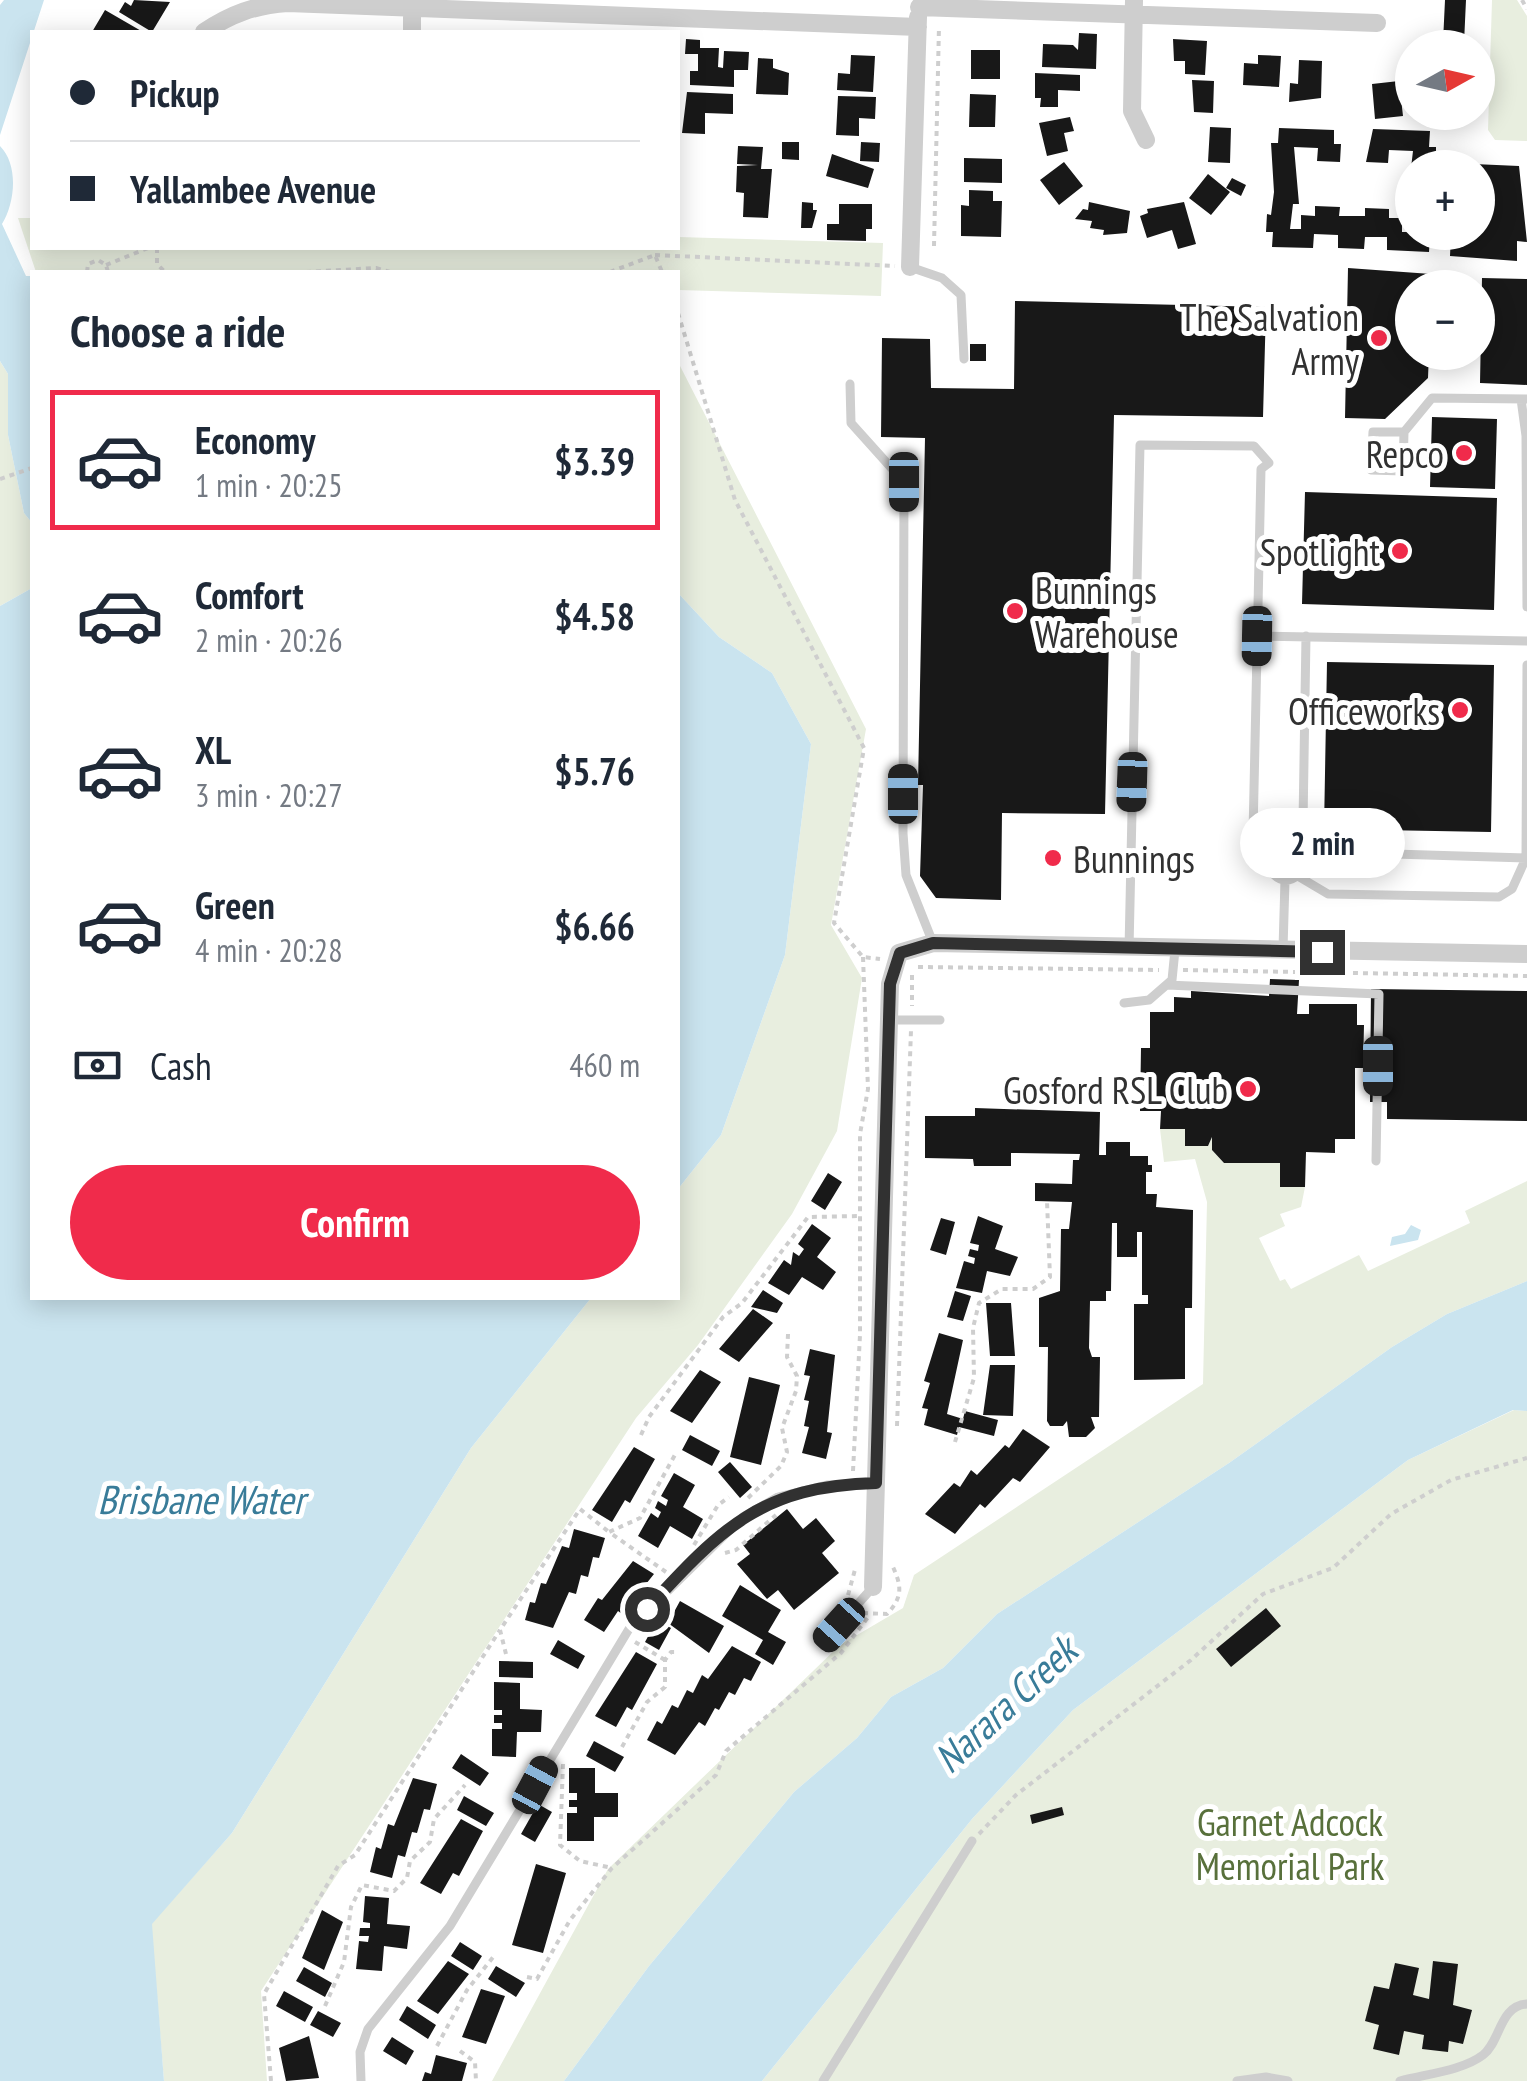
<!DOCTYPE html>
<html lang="en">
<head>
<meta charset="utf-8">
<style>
  body { margin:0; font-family:"PT Sans Narrow",sans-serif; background:#f2f2f3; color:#1f2937; height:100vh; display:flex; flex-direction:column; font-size:38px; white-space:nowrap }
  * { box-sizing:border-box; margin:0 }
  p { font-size:32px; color:#747a83 }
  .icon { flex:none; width:55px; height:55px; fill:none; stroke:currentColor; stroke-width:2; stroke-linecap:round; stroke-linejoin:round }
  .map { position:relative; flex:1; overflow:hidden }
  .sheet { position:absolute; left:30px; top:270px; width:650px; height:1030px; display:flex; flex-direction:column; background:#fff; border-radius:0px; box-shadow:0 5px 25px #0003 }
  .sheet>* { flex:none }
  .guide { position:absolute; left:30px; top:30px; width:650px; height:220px; border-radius:0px; box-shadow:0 5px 25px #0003; display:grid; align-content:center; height:220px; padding:0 40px; background:#fff }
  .needle { width:65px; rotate:82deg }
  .tools { position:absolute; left:1395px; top:30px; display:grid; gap:20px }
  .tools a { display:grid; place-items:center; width:100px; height:100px; border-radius:50%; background:#fff; box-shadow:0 5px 25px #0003; font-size:50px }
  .end { position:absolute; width:45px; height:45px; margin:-22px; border:12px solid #313131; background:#fff; box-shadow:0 0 0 5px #fff }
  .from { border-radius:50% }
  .bubble { position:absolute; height:70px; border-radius:35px; background:#fff; box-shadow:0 5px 25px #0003; font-size:32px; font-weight:700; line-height:70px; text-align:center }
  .car { position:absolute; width:30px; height:60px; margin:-30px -15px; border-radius:12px; box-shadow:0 0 8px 2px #0007; background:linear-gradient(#222 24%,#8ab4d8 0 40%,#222 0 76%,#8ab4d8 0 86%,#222 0) }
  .guide b { display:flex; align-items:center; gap:35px; height:95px; font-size:38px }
  .guide b+b { border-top:2px solid #e0e1e3 }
  .guide i { width:25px; height:25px; background:#1f2937 }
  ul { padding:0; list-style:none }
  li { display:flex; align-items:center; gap:30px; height:140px; margin:0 20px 15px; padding:0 20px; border:5px solid transparent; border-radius:0px }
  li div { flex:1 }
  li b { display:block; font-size:38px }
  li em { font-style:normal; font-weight:700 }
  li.selected { border-color:#f02b4b }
  li>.icon { width:90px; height:90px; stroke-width:1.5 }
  h2 { padding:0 40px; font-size:45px; line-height:120px }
  .pay { display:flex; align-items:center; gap:25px; height:110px; padding:0 40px; font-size:38px }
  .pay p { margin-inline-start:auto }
  .action { display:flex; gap:20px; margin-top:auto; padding:20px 40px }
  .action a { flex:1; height:115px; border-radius:60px; background:#f02b4b; color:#fff; font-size:40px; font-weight:700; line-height:115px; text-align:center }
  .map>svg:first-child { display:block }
</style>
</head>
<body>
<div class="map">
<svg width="1527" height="2081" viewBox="0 0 1527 2081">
  <rect width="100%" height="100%" fill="#fff"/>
  <path fill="#e8eedf" d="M1492 0H1517L1527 16V141L1495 140 1488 130Z
    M18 218H32V248H678V237L883 243 881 296 678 290V272H36Z
    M0 361 8 374V435L24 513 32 523V588L0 606Z
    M679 364 866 729 831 925 862 978 837 1131 792 1214 698 1345 636 1418 261 1991 267 2081H164L151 1924 232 1833 471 1448 591 1298H678V1189L721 1135 785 955 811 744 772 673 719 637 678 593Z
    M1160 1129H1185V1146H1208L1212 1137V1150L1224 1163H1280V1187H1305L1301 1207 1280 1214 1285 1226 1259 1238 1280 1281 1285 1279 1291 1289 1359 1255 1368 1271 1470 1223 1465 1211 1527 1181V1281L1447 1314 1392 1347 1229 1463 997 1614 943 1668 891 1697 857 1738 794 1792 649 1966 564 2081H492L608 1869 840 1645 903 1608 914 1575 1203 1384 1207 1202 1195 1159 1164 1162Z
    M1514 1410 1527 1411V2081H762L972 1819 1073 1710 1408 1460Z"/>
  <path fill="#cae4ef" d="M4 0H44L0 135V5Z
    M0 146C19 165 15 203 2 224L26 276H32V523L24 513 8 435V374L0 361Z
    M32 588V1298H591L471 1448 232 1833 152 1924 164 2081H0V606Z
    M678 593 719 637 772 673 811 744 785 955 721 1135 678 1189Z
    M1411 1225 1421 1230 1418 1240 1390 1246 1392 1237 1405 1234Z
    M1527 1281V1411L1513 1410 1408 1460 1073 1710 972 1819 762 2081H564L649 1966 794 1792 857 1738 891 1697 943 1668 997 1614 1229 1463 1392 1347 1447 1314Z"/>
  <path fill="#181818" d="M134 0 170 2 152 32 119 12 125 2 131 6Z
    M1445 0H1466L1464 43 1443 42Z
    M105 10 143 32H92Z
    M1079 33 1097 34 1096 69 1042 67 1043 44 1073 45 1078 50Z
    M686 39 700 40V48H719L718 67 723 68 724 51 749 52 748 70H734V87L690 85V71H698V54H685Z
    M1173 39 1207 41 1205 75 1185 74V61H1174Z
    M971 50H1000V79H971Z
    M851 55 875 56 873 92 837 90 838 73 850 74Z
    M1258 55 1281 56 1279 87 1243 85 1244 63 1258 64Z
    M758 58 773 59V68L789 73 788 95 756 94Z
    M1299 60 1322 61 1321 98 1289 102 1290 83 1298 84Z
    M1035 73 1080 75V91L1058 90V107H1040L1041 98H1035Z
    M1192 80 1214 81 1213 113 1194 112Z
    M1399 81 1403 116 1375 119 1372 84Z
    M687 92 733 94V114L705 113V134L682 133Z
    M970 94 996 95 995 127H969Z
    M838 96 876 97 875 119 859 118V136L836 135Z
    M1070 117 1074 131 1064 133 1068 151 1047 156 1039 123Z
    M1210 127 1231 128 1230 163 1208 162Z
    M1279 128 1334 130V144H1341L1340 162 1317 161 1318 148 1294 147 1299 204H1293L1290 229H1301V215L1315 216V206L1340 207 1339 216H1365V208L1389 209V218H1402V232H1437L1430 236 1429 252 1387 250V237H1365L1364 249 1338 248V235L1314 234 1313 248 1272 247 1273 232H1266L1267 214 1271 215 1274 192 1271 143H1278Z
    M1373 129 1430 131 1429 147H1436V165L1411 168 1413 151 1389 150 1388 163 1366 162Z
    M782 142H799V160L782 159Z
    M861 142 880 143 879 162 860 161Z
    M738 146 763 147 761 169H772L768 218 743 217 744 193 736 192 737 166 758 165 737 164Z
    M832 154 874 169 868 188 826 176Z
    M964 158 1002 159V183L964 182Z
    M1064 162 1083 186 1059 205 1040 180Z
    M1451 163 1519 166 1527 242 1517 241V261L1450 256 1451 232H1478V168H1451Z
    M1208 174 1230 192 1211 215 1189 198Z
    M1406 175H1412V205H1405Z
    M1232 178 1246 185 1241 196 1226 188Z
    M969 190 993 191V201H1002L1001 237 961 236V205L969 206Z
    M802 202 813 203V210H817L812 228H801Z
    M1089 202 1130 211 1127 233 1103 235 1104 230 1090 228 1092 221 1075 219 1083 209 1088 210Z
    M1184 202 1196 244 1178 249 1172 230 1147 238 1140 216 1148 213 1147 209Z
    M839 204H872V229H866V241L827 240V224H839Z
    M1348 268 1431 274 1430 288H1412V352H1429L1428 378 1385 419 1345 418Z
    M1482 278 1527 279V385L1480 383Z
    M1015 301 1266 307 1263 417 1114 415 1105 814 1002 813 1001 900 936 898 920 876 923 785H918L925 438 881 437 882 338 930 339 931 388 1014 389Z
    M970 344H986V361H970Z
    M1432 417 1497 419 1495 489 1430 487Z
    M1305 492 1497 498 1494 610 1302 604Z
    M1327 662 1494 665 1491 832 1324 829Z
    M1270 979 1299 980 1297 1014H1309V1004H1357V1025H1364L1363 1068H1355V1139H1335V1153L1306 1152 1305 1187H1280V1163H1224L1212 1150V1137L1208 1146H1185V1129H1160L1161 1111H1140L1141 1048H1150V1012H1174V997L1191 998V991L1269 996Z
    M1371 989 1527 991V1121L1387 1119V1102H1370Z
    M975 1108 1100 1112 1099 1155H1106V1142H1130V1156H1148V1165H1152V1172H1146V1194H1157L1156 1207 1193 1210 1192 1308H1185V1379L1134 1380V1304H1148V1295H1142V1232H1137V1257H1117V1223H1112L1111 1291H1106V1301H1090L1089 1348 1092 1357H1100L1099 1417H1091L1095 1428 1086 1437H1069L1067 1421 1063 1426H1050L1047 1421 1048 1347H1039V1298L1060 1291 1061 1229H1069L1072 1202 1035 1201V1183L1072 1184 1073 1160H1079L1080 1154 1011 1153V1166H974L973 1159 925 1158V1116H975Z
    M828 1173 842 1182 825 1210 811 1201Z
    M978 1216 1003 1226 995 1249 1018 1257 1010 1276 987 1271 982 1293 956 1288 964 1261 974 1264 975 1258 968 1256 970 1249 978 1251 979 1245 970 1243Z
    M941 1218 955 1222 946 1255 930 1250Z
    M812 1224 831 1238 817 1257 836 1272 823 1290 802 1277 789 1295 768 1283 784 1260 791 1265 793 1252 799 1256 804 1249 798 1244Z
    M763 1290 783 1303 777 1313 751 1307Z
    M955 1291 971 1296 963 1321 947 1317Z
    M986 1303H1011L1015 1356H990Z
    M753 1309 773 1323 739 1362 719 1349Z
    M939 1333 963 1340 947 1414 963 1419 965 1411 998 1420 994 1436 959 1427 957 1435 924 1425 928 1409 922 1408 930 1383 924 1381Z
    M810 1349 835 1355 827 1432 832 1433 826 1459 802 1453 809 1427 804 1426 809 1401 804 1400 810 1376 804 1375Z
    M990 1365H1015L1013 1416 983 1415Z
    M700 1370 721 1382 692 1423 670 1411Z
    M749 1377 780 1385 761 1465 730 1457Z
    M1023 1429 1050 1447 1020 1482 1013 1478 985 1508 980 1504 955 1534 925 1514 954 1483 960 1487 971 1470 977 1475 1005 1445 1009 1448Z
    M690 1435 720 1451 712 1466 682 1450Z
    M634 1447 655 1459 630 1503 625 1500 612 1522 592 1510Z
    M730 1462 752 1487 740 1498 718 1472Z
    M674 1473 695 1485 683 1507 703 1519 692 1539 670 1526 658 1548 638 1536 651 1513 658 1518 661 1512 655 1508 658 1501 666 1506 668 1500 661 1496Z
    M787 1509 803 1529 816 1518 835 1541 822 1553 839 1573 794 1610 778 1590 767 1599 737 1564 750 1554 743 1545Z
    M574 1529 605 1538 599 1558 593 1557 588 1577 581 1575 576 1594 569 1592 553 1628 525 1620 530 1602 535 1603 541 1583 546 1584 562 1546 569 1548Z
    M633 1561 654 1574 622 1614 618 1611 604 1632 584 1620 598 1598 602 1600Z
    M740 1585 781 1610 768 1632 786 1642 773 1665 755 1654 763 1640 722 1616Z
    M680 1601 724 1626 709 1653 668 1623Z
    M1266 1608 1281 1626 1231 1667 1216 1649Z
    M657 1620 671 1628 659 1650 645 1642Z
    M558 1640 585 1656 578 1669 550 1654Z
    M732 1646 761 1662 751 1681 744 1678 735 1695 729 1692 719 1710 715 1708 705 1726 699 1722 675 1755 647 1740 657 1721 662 1724 672 1705 678 1708 687 1690 693 1693 702 1675 708 1679Z
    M636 1652 657 1664 632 1710 627 1707 616 1727 595 1716Z
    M499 1661 533 1662V1678L499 1677Z
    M494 1682 520 1683V1709L542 1710 541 1732H517L516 1757 492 1756V1729H502V1723H494V1715H502V1710H494Z
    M594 1741 624 1757 615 1772 586 1756Z
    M461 1754 489 1773 480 1786 452 1768Z
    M569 1768H595V1793H618V1817H594V1841H567V1813H577V1807H569V1800H577V1793H569Z
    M413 1778 437 1784 430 1810 424 1809 417 1833 412 1832 405 1857 398 1855 392 1878 370 1872 376 1847 381 1849 388 1824 394 1826Z
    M464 1796 494 1813 486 1826 457 1810Z
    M538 1804 552 1812 535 1842 521 1834Z
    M1062 1807 1064 1815 1032 1824 1030 1815Z
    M461 1819 483 1831 459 1876 453 1873 441 1894 420 1883Z
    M536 1864 566 1873 543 1953 512 1945Z
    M365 1896 389 1898 387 1924 410 1926 407 1949 384 1946 382 1971 356 1969 359 1941 368 1942 369 1936H359L360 1928H370V1923L363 1922Z
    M322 1910 343 1922 324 1970 302 1958Z
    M460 1942 482 1956 473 1970 451 1956Z
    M448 1961 469 1974 438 2014 417 2001Z
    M1433 1961 1458 1964 1453 2005 1472 2010 1463 2044 1449 2041 1448 2052 1422 2049 1424 2035 1404 2031 1399 2055 1373 2049 1379 2025 1365 2021 1374 1986 1389 1989 1395 1963 1419 1968 1413 1995 1429 1999Z
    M496 1966 525 1983 516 1997 488 1979Z
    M304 1967 332 1983 325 1997 296 1981Z
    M481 1989 505 1996 486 2044 462 2037Z
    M284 1991 313 2007 305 2022 276 2006Z
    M407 2006 436 2025 428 2039 399 2020Z
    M318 2011 341 2023 333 2037 310 2025Z
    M309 2036 319 2078 286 2081 279 2048Z
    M392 2037 414 2051 406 2065 383 2051Z
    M436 2055 467 2063 462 2081H422L425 2072 431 2074Z"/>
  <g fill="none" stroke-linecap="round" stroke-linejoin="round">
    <path stroke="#cecece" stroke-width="4" stroke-dasharray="5 5" stroke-linecap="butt" d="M1522 0 1527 9
      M934 246 939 26
      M157 248V264L165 272
      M655 255 895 266
      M106 265 148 248
      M87 272 88 264 98 260 106 265 108 272
      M306 272 376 268 390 272
      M610 272 655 255 662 272
      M678 313 735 500 864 748 834 923 863 957 880 959
      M0 479 32 468
      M918 967 1159 970
      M1183 970 1527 976
      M912 975V1006
      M897 1426 911 1030
      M641 1435 649 1417 723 1317 742 1303 808 1217 860 1216
      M955 1442 974 1378 973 1328 979 1303 1002 1289H1033L1050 1277 1047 1201
      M853 1471 860 1335V1134L868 1089 863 957
      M748 1498 781 1466 787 1452 782 1428 796 1391 797 1376 787 1357 788 1334
      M694 1545 718 1505 729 1497
      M725 1553 736 1550 776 1515
      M666 1572 609 1532 640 1518 676 1453
      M848 1595 856 1566
      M863 1613 887 1614C903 1597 902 1586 892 1565
      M635 1642 665 1660
      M506 1654 500 1630 580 1509 609 1532
      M622 1747 647 1702 665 1687V1660L671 1652H679
      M563 1764 560 1845 580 1861 612 1868
      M979 1834 1016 1795 1191 1660 1263 1594 1333 1568 1391 1514 1451 1480 1527 1458
      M527 1977 537 1979 570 1920 612 1868 716 1775 726 1751 841 1653 869 1616
      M325 2006 344 1962 351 1907 362 1885 394 1891 407 1878 410 1861 430 1842 434 1819 465 1785
      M437 2046 467 1990 494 1956
      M460 2051 475 2062 476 2081
      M271 2081 264 1994 338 1866 355 1855 500 1630"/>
    <path stroke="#cecece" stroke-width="9" d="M910 267 942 278 961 295 964 359
      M850 384 851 423 904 482 903 833 906 875 933 943
      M1521 399 1526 436 1527 607
      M1404 432H1373L1371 470 1403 471 1404 432 1432 398 1527 399
      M1257 636 1527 641
      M1270 864a16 16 0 1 1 32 0a16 16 0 1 1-32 0Z
      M1291 849 1303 823 1306 636
      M1295 851 1526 858 1512 889 1499 897 1328 894 1296 875
      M1526 858 1527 665
      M1129 949 1140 445 1254 446 1269 463 1261 469 1253 834 1270 859
      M1283 949 1285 880
      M1167 985 1379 994 1376 1161
      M1124 1003 1149 1000 1172 980 1175 950
      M888 1020H940
      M823 1643 873 1587
      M361 2081 360 2052 368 2029 450 1926 629 1629 743 1517 778 1497 827 1485 876 1483
      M823 2081 972 1841
      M1237 2081 1266 2077 1288 2081
      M1400 2081C1425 2074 1462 2071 1483 2055 1501 2041 1499 2006 1527 2004"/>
    <path stroke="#cecece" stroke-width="18" d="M1134 0 1132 111 1146 140
      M919 7 1377 23
      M204 32C231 14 255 5 288 3L918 27
      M412 32V9
      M910 267 918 17
      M873 1587 890 984 899 953 933 943 1527 954"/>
  </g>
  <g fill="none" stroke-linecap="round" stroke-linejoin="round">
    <path stroke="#313131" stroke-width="12" d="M647 1609C721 1528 762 1486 876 1483L890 984 900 953 933 943 1322 952"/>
  </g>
  <g fill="#f02b4b" stroke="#fff" stroke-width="4">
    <circle cx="1379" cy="338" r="10"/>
    <circle cx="1464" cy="453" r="10"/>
    <circle cx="1400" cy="551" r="10"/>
    <circle cx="1015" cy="611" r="10"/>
    <circle cx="1460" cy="710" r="10"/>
    <circle cx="1053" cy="858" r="10"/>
    <circle cx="1248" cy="1089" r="10"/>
  </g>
  <g text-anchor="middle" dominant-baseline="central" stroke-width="10" stroke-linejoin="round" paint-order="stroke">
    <g font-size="38" fill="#313131" stroke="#fff" text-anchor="end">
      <text x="1359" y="316">The Salvation<tspan x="1359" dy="44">Army</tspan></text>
      <text x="1444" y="453">Repco</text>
      <text x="1380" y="551">Spotlight</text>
      <text x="1035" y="589" text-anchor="start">Bunnings<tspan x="1035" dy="44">Warehouse</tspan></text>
      <text x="1440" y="710">Officeworks</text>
      <text x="1073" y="858" text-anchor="start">Bunnings</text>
      <text x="1228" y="1089">Gosford RSL Club</text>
    </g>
    <g font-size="38" fill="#58703b" stroke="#fff">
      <text x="1290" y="1821">Garnet Adcock<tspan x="1290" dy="44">Memorial Park</tspan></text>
    </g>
    <g font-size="40" font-style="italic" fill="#397c99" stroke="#fff">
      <text x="201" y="1499">Brisbane Water</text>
      <text transform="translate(1005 1704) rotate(-43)">Narara Creek</text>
    </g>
  </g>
</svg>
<div class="tools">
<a><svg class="needle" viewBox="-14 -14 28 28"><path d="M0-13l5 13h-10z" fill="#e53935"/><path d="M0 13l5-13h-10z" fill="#747a83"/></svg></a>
<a>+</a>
<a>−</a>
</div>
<i class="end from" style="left:647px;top:1609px"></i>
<i class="end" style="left:1322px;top:952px"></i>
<div class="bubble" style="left:1240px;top:808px;width:165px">2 min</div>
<i class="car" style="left:904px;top:482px;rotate:180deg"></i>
<i class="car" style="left:1257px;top:636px;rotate:181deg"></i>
<i class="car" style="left:1132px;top:782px;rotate:182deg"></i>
<i class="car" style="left:903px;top:794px;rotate:0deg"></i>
<i class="car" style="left:1378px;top:1066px;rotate:180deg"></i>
<i class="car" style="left:839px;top:1625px;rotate:222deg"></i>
<i class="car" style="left:535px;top:1785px;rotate:28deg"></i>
<div class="guide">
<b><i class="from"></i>Pickup</b>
<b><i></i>Yallambee Avenue</b>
</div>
<section class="sheet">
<h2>Choose a ride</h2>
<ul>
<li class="selected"><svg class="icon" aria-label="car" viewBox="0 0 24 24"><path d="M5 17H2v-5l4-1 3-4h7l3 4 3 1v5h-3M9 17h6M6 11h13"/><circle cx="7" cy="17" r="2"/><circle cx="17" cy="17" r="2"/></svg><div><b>Economy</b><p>1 min · 20:25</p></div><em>$3.39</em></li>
<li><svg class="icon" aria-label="car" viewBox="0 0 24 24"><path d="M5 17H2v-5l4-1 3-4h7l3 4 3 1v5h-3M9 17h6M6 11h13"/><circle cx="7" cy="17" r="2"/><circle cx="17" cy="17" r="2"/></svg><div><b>Comfort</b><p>2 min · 20:26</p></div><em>$4.58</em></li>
<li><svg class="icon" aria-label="car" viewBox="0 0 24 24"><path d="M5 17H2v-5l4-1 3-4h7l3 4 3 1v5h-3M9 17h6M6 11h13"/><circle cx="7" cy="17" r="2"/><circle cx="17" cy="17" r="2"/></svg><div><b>XL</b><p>3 min · 20:27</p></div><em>$5.76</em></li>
<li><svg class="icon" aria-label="car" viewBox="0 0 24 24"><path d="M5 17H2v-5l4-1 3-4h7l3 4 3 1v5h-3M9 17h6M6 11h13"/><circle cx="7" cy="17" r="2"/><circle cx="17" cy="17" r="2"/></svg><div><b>Green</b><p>4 min · 20:28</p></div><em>$6.66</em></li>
</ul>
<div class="pay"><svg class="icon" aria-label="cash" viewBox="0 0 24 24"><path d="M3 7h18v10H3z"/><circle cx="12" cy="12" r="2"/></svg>Cash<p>460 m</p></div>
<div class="action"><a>Confirm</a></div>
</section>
</div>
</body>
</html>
